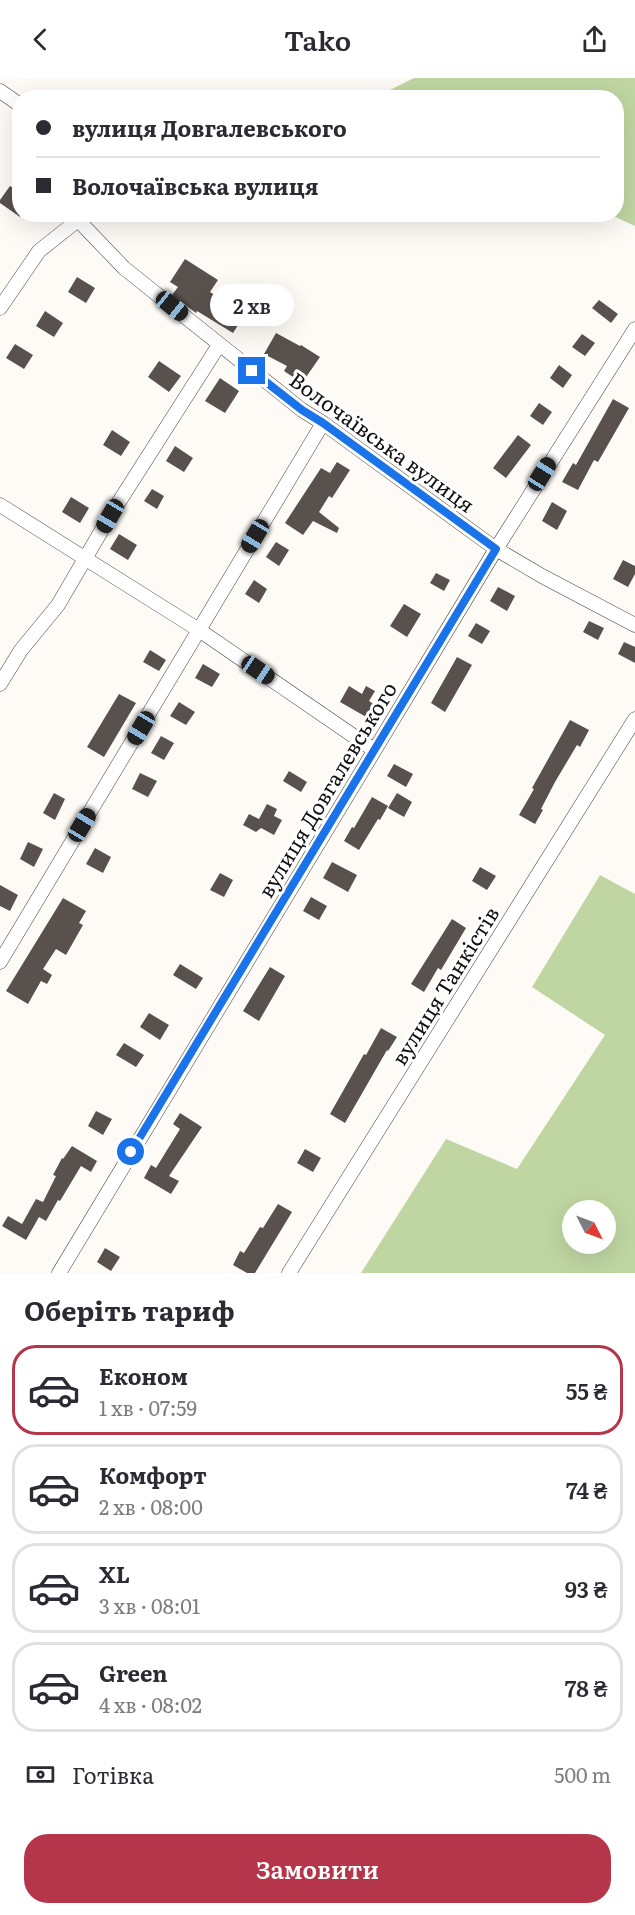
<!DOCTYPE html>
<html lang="uk">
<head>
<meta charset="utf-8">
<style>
  body { margin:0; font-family:Literata,serif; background:#f2f2f3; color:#2b2b33; height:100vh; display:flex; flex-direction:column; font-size:22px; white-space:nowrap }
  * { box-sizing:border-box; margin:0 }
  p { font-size:20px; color:#7c7c81 }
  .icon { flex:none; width:33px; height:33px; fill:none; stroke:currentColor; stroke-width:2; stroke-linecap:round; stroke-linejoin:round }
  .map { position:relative; height:1195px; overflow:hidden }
  .panel { display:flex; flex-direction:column; background:#fff; flex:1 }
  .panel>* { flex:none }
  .hud { position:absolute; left:12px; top:12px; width:612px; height:132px; border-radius:24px; box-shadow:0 6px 24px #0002; display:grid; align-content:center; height:132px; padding:0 24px; background:#fff }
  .needle { width:39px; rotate:132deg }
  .fabs { position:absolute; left:562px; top:1122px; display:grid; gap:12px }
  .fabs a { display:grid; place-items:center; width:54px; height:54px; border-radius:50%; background:#fff; box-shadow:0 6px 24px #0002; font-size:30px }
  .end { position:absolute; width:27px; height:27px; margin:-14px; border:8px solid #1a73e8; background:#fff; box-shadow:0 0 0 3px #fff }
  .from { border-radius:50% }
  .bubble { position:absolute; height:42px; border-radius:21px; background:#fff; box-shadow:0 6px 24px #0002; font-size:20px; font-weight:600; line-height:42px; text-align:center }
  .car { position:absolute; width:18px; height:36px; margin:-18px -9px; border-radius:8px; box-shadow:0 0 4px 2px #0007; background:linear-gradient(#222 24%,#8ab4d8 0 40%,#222 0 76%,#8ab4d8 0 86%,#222 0) }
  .hud b { display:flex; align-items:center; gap:21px; height:57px; font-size:22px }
  .hud b+b { border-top:2px solid #e1e1e2 }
  .hud i { width:15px; height:15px; background:#2b2b33 }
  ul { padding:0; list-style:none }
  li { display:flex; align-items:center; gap:18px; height:90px; margin:0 12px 9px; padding:0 12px; border:3px solid #e1e1e2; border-radius:24px }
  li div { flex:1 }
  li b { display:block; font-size:22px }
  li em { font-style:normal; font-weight:600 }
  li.active { border-color:#b5354a }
  li>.icon { width:54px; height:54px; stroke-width:1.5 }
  h2 { padding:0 24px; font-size:27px; line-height:72px }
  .pay { display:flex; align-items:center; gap:15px; height:66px; padding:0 24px; font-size:22px }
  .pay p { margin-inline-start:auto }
  .cta { display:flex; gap:12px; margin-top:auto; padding:12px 24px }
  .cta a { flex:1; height:69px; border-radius:24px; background:#b5354a; color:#fff; font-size:24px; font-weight:600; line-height:69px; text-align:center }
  header { display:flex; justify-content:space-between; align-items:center; height:78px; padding:0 24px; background:#fff; font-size:27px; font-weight:600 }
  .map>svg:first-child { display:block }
</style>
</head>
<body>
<header><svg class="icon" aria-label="back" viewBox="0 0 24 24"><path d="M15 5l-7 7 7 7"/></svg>Tako<svg class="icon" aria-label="share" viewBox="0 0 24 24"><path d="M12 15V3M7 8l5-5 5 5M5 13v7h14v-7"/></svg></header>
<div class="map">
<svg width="635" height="1195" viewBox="0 0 635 1195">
  <rect width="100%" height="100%" fill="#fefbf6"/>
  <path fill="#bfd6a2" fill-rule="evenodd" d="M414 0H635V148L611 137 616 136V20L376 19Z
    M600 797 635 816V1195H361L446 1061 517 1091 605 957 532 909ZM606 1132V1166H573V1132Z"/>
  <path fill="#59514e" d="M10 108 20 114V139L0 125V122Z
    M185 181 218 202 210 214 245 236 233 255 197 233 196 235 172 217 178 209 170 204Z
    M77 199 95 210 86 225 68 214Z
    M599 222 618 236 611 245 592 230Z
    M45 233 63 245 54 259 36 248Z
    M276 255 300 268 301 267 320 279 302 305 284 293 287 288 264 276Z
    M582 256 595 265 585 278 572 269Z
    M15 266 33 277 24 291 6 280Z
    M159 283 181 298 169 314 148 299Z
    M559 287 572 297 563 310 550 300Z
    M220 300 239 313 225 335 205 323Z
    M613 321 629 330 598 384 594 382 578 412 562 404 573 385 576 387Z
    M539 325 552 334 543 347 530 338Z
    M112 352 130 364 121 378 103 367Z
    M518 357 531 367 506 400 493 390Z
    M175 368 193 380 184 394 166 383Z
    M337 384 350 392 332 420 329 418 319 434 339 450 337 455 313 443 303 457 285 445 321 390 330 395Z
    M152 411 164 418 157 431 144 423Z
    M71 419 89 430 80 445 62 434Z
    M552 424 567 433 557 452 542 443Z
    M119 456 137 467 128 482 110 471Z
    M276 464 289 472 279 488 266 479Z
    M623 482 635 488V496L628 509 613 501Z
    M436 495 450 502 444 513 430 505Z
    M254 502 267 511 259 525 245 516Z
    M498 509 515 518 507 533 490 523Z
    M404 526 421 536 407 559 390 548Z
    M589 543 604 550 598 562 583 554Z
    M476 545 490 553 482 566 468 558Z
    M624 564 635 569V585L618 576Z
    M150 572 166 582 159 593 143 584Z
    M457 579 472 587 445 634 431 625Z
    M203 586 220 596 212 609 195 600Z
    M349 608 362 616 366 608 375 613 369 623 375 627 368 640 340 624Z
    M119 616 136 625 104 679 87 669Z
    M179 624 195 634 186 647 170 638Z
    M570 642 589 652 580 669 577 667 555 704 541 731 543 732 535 746 519 737 534 711 532 710Z
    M161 658 174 665 164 682 151 675Z
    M394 686 413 696 406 709 387 698Z
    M289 693 307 704 301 714 283 703Z
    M140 695 157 703 148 719 132 711Z
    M54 715 65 721 55 742 43 735Z
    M397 715 412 724 404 739 388 730Z
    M372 719 388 728 380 742 378 741 359 772 344 763 352 749 354 750Z
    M267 726 277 731 274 738 282 742 274 757 261 750 256 754 243 747 249 736 259 741Z
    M28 764 43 771 34 789 20 781Z
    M95 770 111 779 103 795 86 786Z
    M332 784 357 797 348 814 323 800Z
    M480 789 496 798 487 812 472 803Z
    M220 795 233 802 224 819 210 812Z
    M0 807 18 817 10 833 0 828Z
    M311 819 327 828 319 842 303 833Z
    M63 820 86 833 79 845 83 847 66 877 56 871 43 891 52 897 47 906 41 903 28 926 6 913Z
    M452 841 466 850 441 892 438 890 424 914 411 906Z
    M180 886 203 900 196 911 173 897Z
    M270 889 285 898 259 943 243 933Z
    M149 935 169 947 160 962 140 949Z
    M381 950 397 959 388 973 387 972 345 1045 330 1036 364 976 366 977Z
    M124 965 144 977 136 989 116 977Z
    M96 1033 112 1041 103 1057 88 1048Z
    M180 1035 202 1049 169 1098 179 1103 171 1116 144 1100 151 1087 156 1090 180 1051 173 1046Z
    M72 1068 97 1083 91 1094 81 1088 60 1123 58 1122 46 1143 39 1139 26 1162 2 1148 8 1138 22 1146 36 1121 43 1124 56 1098 53 1097 62 1080 63 1081Z
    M305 1071 321 1080 313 1094 297 1085Z
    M278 1126 292 1134 255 1195H247L233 1187 240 1173 244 1175 260 1149 263 1150Z
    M105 1170 120 1179 111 1193 97 1184Z"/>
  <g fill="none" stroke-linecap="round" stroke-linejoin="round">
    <defs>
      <path id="minor" d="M0 13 20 27
        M78 142 124 190 302 332 323 345 496 471 542 498 635 547
        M0 230 39 173 78 142 82 136
        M0 427 199 552 374 672
        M0 606 21 572 58 527 110 438 219 267
        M0 884 323 345
        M59 1195 496 471 635 251
        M289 1195 635 641"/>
    </defs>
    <use href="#minor" stroke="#444" stroke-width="15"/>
    <use href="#minor" stroke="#fff" stroke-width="14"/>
  </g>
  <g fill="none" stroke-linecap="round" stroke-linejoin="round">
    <path stroke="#1a73e8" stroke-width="8" d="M131 1074 496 471 323 345 302 332 252 293"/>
  </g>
  <g text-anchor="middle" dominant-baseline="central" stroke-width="6" stroke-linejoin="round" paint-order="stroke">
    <g font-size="21" fill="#111" stroke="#fff">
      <text transform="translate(383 363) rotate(36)">Волочаївська вулиця</text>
      <text transform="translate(326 711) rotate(-59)">вулиця Довгалевського</text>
      <text transform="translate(444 907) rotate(-58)">вулиця Танкістів</text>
    </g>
  </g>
</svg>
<div class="fabs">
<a><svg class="needle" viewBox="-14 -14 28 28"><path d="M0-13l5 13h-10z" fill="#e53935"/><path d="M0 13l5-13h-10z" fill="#7c7c81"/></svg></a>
</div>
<i class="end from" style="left:131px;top:1074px"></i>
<i class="end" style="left:252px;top:293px"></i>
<div class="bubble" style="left:210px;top:206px;width:84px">2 хв</div>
<i class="car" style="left:172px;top:228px;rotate:129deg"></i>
<i class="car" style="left:542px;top:396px;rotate:32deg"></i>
<i class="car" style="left:110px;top:438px;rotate:210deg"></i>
<i class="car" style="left:255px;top:458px;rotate:211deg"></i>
<i class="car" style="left:258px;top:592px;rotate:124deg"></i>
<i class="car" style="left:141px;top:650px;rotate:211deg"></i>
<i class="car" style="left:82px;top:747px;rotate:31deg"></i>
<div class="hud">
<b><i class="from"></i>вулиця Довгалевського</b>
<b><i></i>Волочаївська вулиця</b>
</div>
</div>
<section class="panel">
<h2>Оберіть тариф</h2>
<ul>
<li class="active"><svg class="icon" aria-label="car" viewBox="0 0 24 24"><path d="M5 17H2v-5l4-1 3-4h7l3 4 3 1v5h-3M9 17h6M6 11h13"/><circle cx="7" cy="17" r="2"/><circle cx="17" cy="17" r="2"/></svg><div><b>Економ</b><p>1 хв · 07:59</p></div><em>55 ₴</em></li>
<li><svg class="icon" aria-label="car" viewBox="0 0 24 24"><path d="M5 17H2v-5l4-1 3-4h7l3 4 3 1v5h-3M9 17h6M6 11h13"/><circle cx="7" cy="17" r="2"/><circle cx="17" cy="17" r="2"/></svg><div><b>Комфорт</b><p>2 хв · 08:00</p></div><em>74 ₴</em></li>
<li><svg class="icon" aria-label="car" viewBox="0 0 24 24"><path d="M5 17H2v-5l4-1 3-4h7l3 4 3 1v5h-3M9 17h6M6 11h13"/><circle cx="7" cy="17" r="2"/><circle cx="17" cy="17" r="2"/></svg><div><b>XL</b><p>3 хв · 08:01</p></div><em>93 ₴</em></li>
<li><svg class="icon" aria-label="car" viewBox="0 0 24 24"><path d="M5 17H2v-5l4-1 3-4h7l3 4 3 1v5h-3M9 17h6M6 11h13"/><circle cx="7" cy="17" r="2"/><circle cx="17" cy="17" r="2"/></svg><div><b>Green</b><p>4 хв · 08:02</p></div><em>78 ₴</em></li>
</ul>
<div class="pay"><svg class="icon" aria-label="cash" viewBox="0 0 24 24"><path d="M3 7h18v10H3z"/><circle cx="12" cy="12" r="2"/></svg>Готівка<p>500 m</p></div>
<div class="cta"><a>Замовити</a></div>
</section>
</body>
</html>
